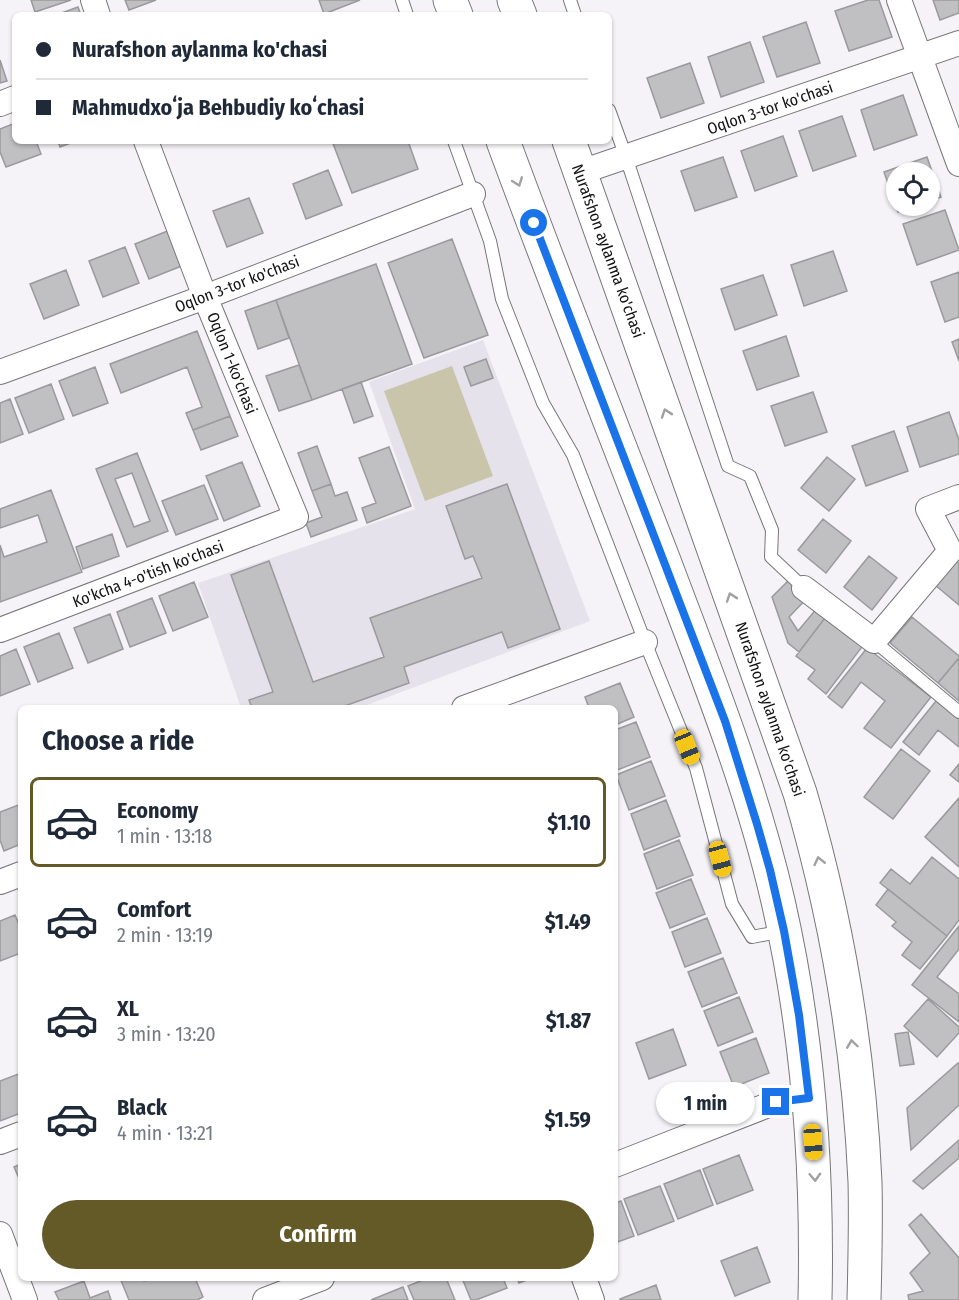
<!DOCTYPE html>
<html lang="en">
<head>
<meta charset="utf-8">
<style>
  body { margin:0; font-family:"Fira Sans Condensed",sans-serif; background:#f2f2f3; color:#1f2937; height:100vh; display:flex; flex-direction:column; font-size:22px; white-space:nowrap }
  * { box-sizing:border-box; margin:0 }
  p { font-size:20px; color:#747a83 }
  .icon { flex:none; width:33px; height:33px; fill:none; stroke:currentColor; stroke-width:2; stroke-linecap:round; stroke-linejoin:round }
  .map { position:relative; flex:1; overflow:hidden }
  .details { position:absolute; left:18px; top:705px; width:600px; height:576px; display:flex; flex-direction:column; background:#fff; border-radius:9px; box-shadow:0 2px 4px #0004 }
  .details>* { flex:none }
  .top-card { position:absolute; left:12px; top:12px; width:600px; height:132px; border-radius:9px; box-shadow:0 2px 4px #0004; display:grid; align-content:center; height:132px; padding:0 24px; background:#fff }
  .fabs { position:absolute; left:886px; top:162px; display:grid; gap:12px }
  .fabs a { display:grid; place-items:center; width:54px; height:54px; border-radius:50%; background:#fff; box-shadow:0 2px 4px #0004; font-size:30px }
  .end { position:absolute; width:27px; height:27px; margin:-14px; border:8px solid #1a73e8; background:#fff; box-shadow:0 0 0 3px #fff }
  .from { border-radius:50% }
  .bubble { position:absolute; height:42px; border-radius:21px; background:#fff; box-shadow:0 2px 4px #0004; font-size:20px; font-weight:700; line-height:42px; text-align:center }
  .car { position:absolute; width:18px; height:36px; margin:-18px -9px; border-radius:8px; box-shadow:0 0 4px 2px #0007; background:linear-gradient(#f5c518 24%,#345 0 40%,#f5c518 0 76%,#345 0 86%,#f5c518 0) }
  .top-card b { display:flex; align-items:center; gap:21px; height:57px; font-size:22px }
  .top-card b+b { border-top:2px solid #e0e1e3 }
  .top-card i { width:15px; height:15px; background:#1f2937 }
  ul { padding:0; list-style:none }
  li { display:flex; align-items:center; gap:18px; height:90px; margin:0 12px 9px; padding:0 12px; border:3px solid transparent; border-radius:9px }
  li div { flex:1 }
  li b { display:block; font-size:22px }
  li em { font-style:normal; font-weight:700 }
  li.active { border-color:#635a27 }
  li>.icon { width:54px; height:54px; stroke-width:1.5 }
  h2 { padding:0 24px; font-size:27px; line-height:72px }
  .primary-button { display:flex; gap:12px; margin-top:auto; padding:12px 24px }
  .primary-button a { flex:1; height:69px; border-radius:36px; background:#635a27; color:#fff; font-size:24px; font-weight:700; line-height:69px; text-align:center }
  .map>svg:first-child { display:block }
</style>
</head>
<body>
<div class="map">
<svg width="959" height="1300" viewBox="0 0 959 1300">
  <rect width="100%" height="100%" fill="#f5f3f7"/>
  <path fill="#e6e2ec" d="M483 340 590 621 359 708H241L198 583 415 509 369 382Z"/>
  <path fill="#c9c5aa" d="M452 366 493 476 425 501 384 391Z"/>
  <path fill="#c0bfc2" stroke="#9a999c" stroke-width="1.5" fill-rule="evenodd" d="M31 0H71L35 12Z
    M125 0H156L129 10Z
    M319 0H360L324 14Z
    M868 0H879L892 37 849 51 835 11Z
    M933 0H959V13L940 20Z
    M78 7 81 15H56Z
    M806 22 820 63 777 77 763 37Z
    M750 42 764 82 721 97 708 57Z
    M0 60 7 81 0 83Z
    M690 63 704 103 661 118 647 78Z
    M903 95 917 135 874 150 861 110Z
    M842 116 856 156 813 171 799 131Z
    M15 123V141H36L41 154 6 167 0 152V129Z
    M783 136 797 176 755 191 741 151Z
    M58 141H76L60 147Z
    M332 141H408L418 169 352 193Z
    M723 157 737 197 695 211 681 171Z
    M927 157 941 197 930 201V172H897V206H917L898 212 884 172Z
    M328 170 342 205 306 219 293 184Z
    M249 198 263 233 227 247 213 211Z
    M945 210 959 250 917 265 903 224Z
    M170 230 184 265 149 279 135 244Z
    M452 239 488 335 424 358 388 263Z
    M125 247 139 283 103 297 89 261Z
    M833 251 847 291 804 306 791 265Z
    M376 264 412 364 312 400 276 300Z
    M66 270 79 305 44 319 30 284Z
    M959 272V317L945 322 931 282Z
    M763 275 777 315 735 330 721 289Z
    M276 300 289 338 258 349 245 311Z
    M197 331 230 416 193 430 186 413 202 407 187 367 121 393 110 364Z
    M786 336 799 376 757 390 743 351Z
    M959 339V361L952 342Z
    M486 359 493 378 471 386 464 367Z
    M299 365 312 400 279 411 266 376Z
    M95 367 108 403 73 416 59 381Z
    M361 382 373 416 354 423 342 389Z
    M51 384 64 419 29 433 15 398Z
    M813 392 827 432 785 446 771 406Z
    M10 399 23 434 0 443V403Z
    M949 412 959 440V454L920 467 907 427Z
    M230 416 238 436 201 450 193 430Z
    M894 431 908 471 866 486 852 446Z
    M317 446 331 484 312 491 298 453Z
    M389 447 411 506 367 523 362 508 376 503 359 458Z
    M137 453 168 531 127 547 96 469ZM132 473 150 521 134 527 115 479Z
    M827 457 855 479 829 511 801 488Z
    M242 462 260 506 224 521 206 476Z
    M331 484 335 496 347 492 357 520 311 537 306 523 322 517 312 491Z
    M507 484 560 629 508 648 502 632 404 667 409 683 339 708H252L249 700 273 692 231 575 269 561 313 682 384 657 370 618 482 578 473 556 465 559 446 506Z
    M204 485 218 519 176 535 162 501Z
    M51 490 82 572 0 602V545L4 557 47 542 38 515 0 528V509Z
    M823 519 851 541 826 573 798 550Z
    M112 534 119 556 83 569 76 547Z
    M869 556 897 578 872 610 844 587Z
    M955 560 959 563V605L935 585Z
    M788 581 809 596 789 617 798 631 818 607 828 614 799 652 788 643 772 597Z
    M194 582 208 617 173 631 159 596Z
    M152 598 166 633 130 647 117 612Z
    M110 614 123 649 88 663 74 628Z
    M828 614 865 643 826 694 808 679 815 670 796 656Z
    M912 617 959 656V658L938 683 890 643Z
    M59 633 73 668 38 682 24 647Z
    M867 648 931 697 891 748 864 728 885 701 861 682 842 708 828 697Z
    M16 649 30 684 0 696V656Z
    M959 658V701L938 683Z
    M620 683 634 717 615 725V708H589L585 697Z
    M936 701 959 719V747L938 730 919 755 903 742Z
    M636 722 650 757 615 771V730Z
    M901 749 930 771 893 819 864 797Z
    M651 761 665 796 629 810 616 775Z
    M959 764V782L950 775Z
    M959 798V867L925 837Z
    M666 800 680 836 644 850 631 814Z
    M21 804V844L4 851 0 840V812Z
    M679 840 693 875 657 889 644 854Z
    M932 857 959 879V920L947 936 880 883 891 869 910 884Z
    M691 879 705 914 670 928 656 893Z
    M888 889 947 936 920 969 902 955 912 942 892 926 896 922 876 905Z
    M15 915 21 929V953L0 961V921Z
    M707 918 721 953 685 967 672 932Z
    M959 926V949L937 977 959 994V1022L912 985Z
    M723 958 737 993 702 1007 688 972Z
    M739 997 753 1032 718 1046 704 1011Z
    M928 999 959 1027V1033L937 1057 904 1026Z
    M673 1029 686 1065 649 1079 636 1043Z
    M908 1032 914 1064 900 1066 895 1034Z
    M756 1038 769 1073 734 1087 720 1052Z
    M958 1063 959 1064V1105L911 1150 907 1108Z
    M21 1073V1113L0 1121V1081Z
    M959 1140V1158L923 1189 913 1181Z
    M739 1155 753 1190 717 1204 703 1169Z
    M21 1164V1183L14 1167Z
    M700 1170 713 1205 678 1219 664 1184Z
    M660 1186 674 1221 638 1235 624 1199Z
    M621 1201 634 1236 615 1243V1203Z
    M921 1214 959 1258V1300H909L908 1295 923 1291 910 1273 930 1253 909 1225Z
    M757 1247 770 1282 735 1296 721 1261Z
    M120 1278H142L144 1281 151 1278H195L203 1297 197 1300H129Z
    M428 1278H446L455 1300H414L408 1286Z
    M462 1278H503L507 1288 476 1300H471Z
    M517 1278H532L519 1283Z
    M84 1281 90 1298 108 1291 111 1300H59L55 1292Z
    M656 1285 661 1300H620V1299Z
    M403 1287 408 1300H371Z"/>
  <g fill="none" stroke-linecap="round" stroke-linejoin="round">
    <defs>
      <path id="service" d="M402 0 407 15
        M570 0 575 15
        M609 110 626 157 728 466 750 476 772 530 771 557 804 588
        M454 141 490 241 502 299 543 403 573 455 645 642 696 768 732 904 752 937 783 931
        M874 641 959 712"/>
      <path id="minor" d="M93 0 98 15
        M899 0 959 164
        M0 104 15 98
        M581 172 959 43
        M0 372 205 297 473 194
        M804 588 874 641 950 551 928 509 959 497
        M0 630 296 517 205 297 146 141
        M464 708 645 642
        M0 882 21 874
        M0 1142 21 1134
        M615 1165 776 1102 809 1098
        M0 1234 25 1300
        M584 1278 592 1300
        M265 1300 322 1278"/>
      <path id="primary" d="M450 0 456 15
        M514 0 520 15
        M503 141C555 282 610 421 664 561 706 673 751 784 778 901 808 1032 818 1166 815 1300
        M569 141 800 793C837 919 859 1051 865 1182 866 1221 865 1261 864 1300"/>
    </defs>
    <use href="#service" stroke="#787679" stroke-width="14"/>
    <use href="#minor" stroke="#787679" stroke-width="26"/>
    <use href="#primary" stroke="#787679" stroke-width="35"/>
    <use href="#service" stroke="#fff" stroke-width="12"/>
    <use href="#minor" stroke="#fff" stroke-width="24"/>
    <use href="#primary" stroke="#fff" stroke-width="33"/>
  </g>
  <defs><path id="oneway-chevron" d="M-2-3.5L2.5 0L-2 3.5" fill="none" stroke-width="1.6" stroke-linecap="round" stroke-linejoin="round" transform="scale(1.5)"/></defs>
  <g stroke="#a0a0a1">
    <use href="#oneway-chevron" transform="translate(518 182) rotate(69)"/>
    <use href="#oneway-chevron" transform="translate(666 413) rotate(-109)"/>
    <use href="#oneway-chevron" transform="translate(731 597) rotate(-109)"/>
    <use href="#oneway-chevron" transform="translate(819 861) rotate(-103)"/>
    <use href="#oneway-chevron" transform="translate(852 1044) rotate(-98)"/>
    <use href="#oneway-chevron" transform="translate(815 1177) rotate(87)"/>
  </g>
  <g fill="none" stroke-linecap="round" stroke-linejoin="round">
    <path stroke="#1a73e8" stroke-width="8" d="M534 223 725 721 757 824 770 870 784 931 799 1015 809 1098 776 1102"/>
  </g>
  <g text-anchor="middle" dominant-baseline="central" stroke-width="5" stroke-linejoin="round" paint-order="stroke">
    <g font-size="16" fill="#121213" stroke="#fff">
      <text transform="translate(770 108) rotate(-19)">Oqlon 3-tor ko'chasi</text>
      <text transform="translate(608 251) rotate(70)">Nurafshon aylanma ko'chasi</text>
      <text transform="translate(237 284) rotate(-21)">Oqlon 3-tor ko'chasi</text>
      <text transform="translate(232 363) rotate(68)">Oqlon 1-ko'chasi</text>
      <text transform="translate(148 574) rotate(-21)">Ko'kcha 4-o'tish ko'chasi</text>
      <text transform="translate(770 709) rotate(71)">Nurafshon aylanma ko'chasi</text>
    </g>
  </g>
</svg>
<div class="fabs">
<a><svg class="icon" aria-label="locate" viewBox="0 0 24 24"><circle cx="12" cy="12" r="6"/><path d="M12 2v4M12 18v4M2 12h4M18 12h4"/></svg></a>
</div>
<i class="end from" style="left:534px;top:223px"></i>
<i class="end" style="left:776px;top:1102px"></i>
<div class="bubble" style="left:656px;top:1082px;width:99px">1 min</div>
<i class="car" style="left:687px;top:747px;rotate:158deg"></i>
<i class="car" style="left:720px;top:859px;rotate:165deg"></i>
<i class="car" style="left:813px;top:1142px;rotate:176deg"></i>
<div class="top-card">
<b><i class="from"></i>Nurafshon aylanma ko'chasi</b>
<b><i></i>Mahmudxoʻja Behbudiy koʻchasi</b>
</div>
<section class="details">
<h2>Choose a ride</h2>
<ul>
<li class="active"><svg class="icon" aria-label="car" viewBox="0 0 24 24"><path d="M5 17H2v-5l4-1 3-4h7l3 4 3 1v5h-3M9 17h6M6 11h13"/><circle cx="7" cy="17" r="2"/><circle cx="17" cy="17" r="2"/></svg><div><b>Economy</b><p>1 min · 13:18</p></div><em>$1.10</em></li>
<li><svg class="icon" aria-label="car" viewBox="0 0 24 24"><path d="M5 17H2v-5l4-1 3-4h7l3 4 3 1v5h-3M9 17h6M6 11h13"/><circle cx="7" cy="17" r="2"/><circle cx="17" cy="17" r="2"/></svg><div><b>Comfort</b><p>2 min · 13:19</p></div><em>$1.49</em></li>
<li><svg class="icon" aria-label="car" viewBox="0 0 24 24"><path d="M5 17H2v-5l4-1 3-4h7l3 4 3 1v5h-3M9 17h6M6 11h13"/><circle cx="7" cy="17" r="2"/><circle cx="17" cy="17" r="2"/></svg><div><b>XL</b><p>3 min · 13:20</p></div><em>$1.87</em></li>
<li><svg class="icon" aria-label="car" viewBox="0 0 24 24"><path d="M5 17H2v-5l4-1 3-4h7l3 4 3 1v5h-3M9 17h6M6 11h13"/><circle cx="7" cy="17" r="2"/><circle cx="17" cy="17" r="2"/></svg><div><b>Black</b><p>4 min · 13:21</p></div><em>$1.59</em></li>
</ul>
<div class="primary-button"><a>Confirm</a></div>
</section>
</div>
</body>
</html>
